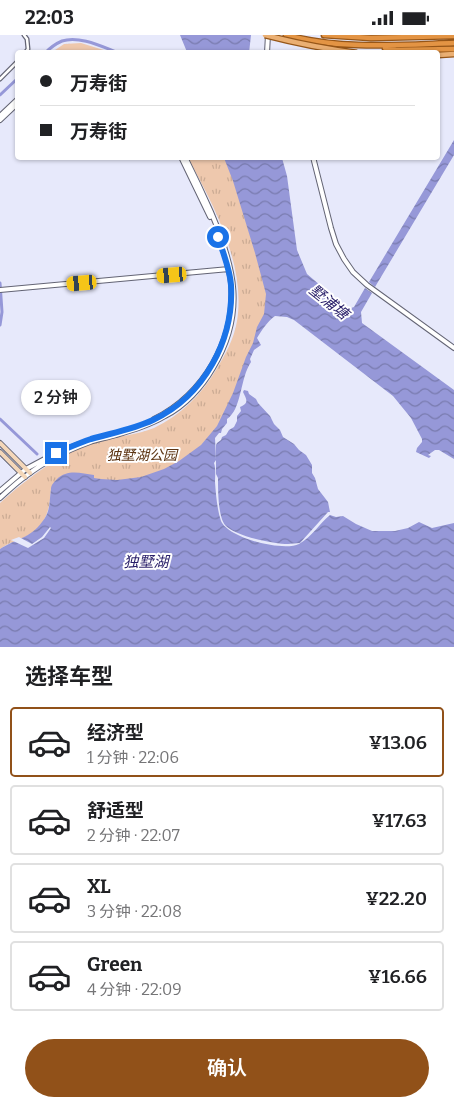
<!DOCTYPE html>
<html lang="zh">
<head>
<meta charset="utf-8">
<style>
  body { margin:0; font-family:Bitter,"Noto Sans SC",serif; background:#f2f2f2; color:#202124; height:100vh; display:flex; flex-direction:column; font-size:19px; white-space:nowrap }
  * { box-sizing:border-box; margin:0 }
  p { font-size:16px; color:#757577 }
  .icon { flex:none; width:28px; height:28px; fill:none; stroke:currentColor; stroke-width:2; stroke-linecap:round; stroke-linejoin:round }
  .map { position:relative; height:612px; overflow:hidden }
  .side { display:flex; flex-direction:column; background:#fff; flex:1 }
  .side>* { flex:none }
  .hud { position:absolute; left:15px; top:15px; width:425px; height:110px; border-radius:5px; box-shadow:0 1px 4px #0004; display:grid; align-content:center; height:110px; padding:0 25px; background:#fff }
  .end { position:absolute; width:22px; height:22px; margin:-11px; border:6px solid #1a73e8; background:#fff; box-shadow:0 0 0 2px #fff }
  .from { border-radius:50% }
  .bubble { position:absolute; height:35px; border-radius:18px; background:#fff; box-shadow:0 1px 4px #0004; font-size:16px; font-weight:600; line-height:35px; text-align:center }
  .car { position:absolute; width:15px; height:30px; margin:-15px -8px; border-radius:6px; box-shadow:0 0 4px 1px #0007; background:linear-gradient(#f5c518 24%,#345 0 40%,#f5c518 0 76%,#345 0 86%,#f5c518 0) }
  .hud b { display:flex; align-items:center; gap:18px; height:48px; font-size:19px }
  .hud b+b { border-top:1px solid #e0e0e0 }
  .hud i { width:12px; height:12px; background:#202124 }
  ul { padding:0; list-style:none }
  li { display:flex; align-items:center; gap:15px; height:70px; margin:0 10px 8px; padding:0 15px; border:2px solid #e0e0e0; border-radius:5px }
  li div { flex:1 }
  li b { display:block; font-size:19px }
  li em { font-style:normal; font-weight:600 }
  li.on { border-color:#915119 }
  li>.icon { width:45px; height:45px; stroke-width:1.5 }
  h2 { padding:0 25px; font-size:22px; line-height:60px }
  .button { display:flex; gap:10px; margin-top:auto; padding:10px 25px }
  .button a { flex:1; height:58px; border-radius:30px; background:#915119; color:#fff; font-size:20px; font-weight:600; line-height:58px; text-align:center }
  .status { display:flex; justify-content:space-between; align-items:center; height:35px; padding:0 25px; background:#fff; direction:ltr }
  .status svg { height:14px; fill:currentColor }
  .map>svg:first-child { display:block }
</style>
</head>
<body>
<div class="status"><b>22:03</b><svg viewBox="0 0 49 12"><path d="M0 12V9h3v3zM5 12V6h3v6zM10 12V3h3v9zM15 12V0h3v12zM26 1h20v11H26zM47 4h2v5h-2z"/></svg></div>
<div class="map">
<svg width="454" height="612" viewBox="0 0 454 612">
  <defs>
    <pattern id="grass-tufts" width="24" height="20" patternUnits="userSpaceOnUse" patternTransform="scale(1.25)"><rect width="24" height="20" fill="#eec8ad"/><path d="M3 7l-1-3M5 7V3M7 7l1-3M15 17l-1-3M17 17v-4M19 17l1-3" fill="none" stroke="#cbab94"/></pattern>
    <pattern id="water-waves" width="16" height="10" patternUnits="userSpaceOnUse" patternTransform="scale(1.25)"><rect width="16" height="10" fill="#9698d8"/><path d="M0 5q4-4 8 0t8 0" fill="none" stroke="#797bae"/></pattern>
  </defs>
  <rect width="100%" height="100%" fill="#e7e9fb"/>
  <path fill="url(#grass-tufts)" d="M81 8 110 17H52L64 9Z
    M188 123H234L273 270 259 294 235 357 218 392 196 416 164 436 143 443 51 453C50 475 46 492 25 502 17 506 8 508 0 514V468C30 441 63 416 102 405 119 401 137 400 154 393 181 380 201 360 216 335 225 320 234 304 237 286 246 230 214 171 188 123Z"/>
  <path fill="url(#water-waves)" d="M180 0H251L249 18 187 17Z
    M454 105V120L375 252 369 247Z
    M224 123H282L287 141 297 215 307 239 348 274 354 272 365 253 372 258 361 277 362 288 454 355V424L439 415H435L428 420 431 421 429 423 416 417 417 413 422 407V404L411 383 393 361 294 285 287 282 275 281C267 287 262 295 257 303L261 310 254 315 250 324 251 327C240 343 242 374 227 384V388L222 394 221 398H219L215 403 216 425 214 428C216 434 215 441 215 447 216 460 217 474 221 486 228 503 283 517 299 509 312 502 319 489 330 480L336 482 343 481 356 489 372 496H395L408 493 419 487 432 493 454 488V612H0V514C15 504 31 503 42 487 51 476 49 467 51 454 51 450 54 447 57 444 67 434 81 438 94 440V443L101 444 117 445 141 442 164 434 179 426 201 410 217 391 233 358 246 322 253 308 257 292 264 279 266 259 255 218 233 146Z
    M244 355 248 356 249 359 256 364 258 368 270 381 274 389 280 395 283 402 294 409 299 415 306 420 312 430V438L315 443 318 454 328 467 330 477H328L300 508C295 508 292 509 288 509 274 509 234 501 225 490 218 481 218 455 218 443L216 439V410L217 408 221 405 222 402 226 400 229 395 234 392 237 386V381L241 376 240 372C249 368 247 365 243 357Z"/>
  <path fill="#e7e9fb" d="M50 492 51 493 44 503 28 513 11 505 19 502 32 509 42 502Z"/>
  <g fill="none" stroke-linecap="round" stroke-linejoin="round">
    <path stroke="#9698d8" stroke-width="3" d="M45 18C50 13 55 9 62 6 79 0 103 12 119 18
      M0 60 18 43
      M0 248 2 277 0 290
      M0 384 37 419"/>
    <defs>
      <path id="minor" d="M24 0 27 4 28 14 25 18
        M0 44 18 26"/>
      <path id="tertiary" d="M267 18 268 0
        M0 81 18 64
        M0 85 18 68
        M181 122 210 182
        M313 122 331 193 336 209 344 224 353 237 367 250 454 313
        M0 255 229 234
        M154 384C204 359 236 304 231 248 229 230 222 210 215 193
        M0 456 21 438 26 434 56 418 79 409
        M0 463C9 455 17 447 26 441 45 426 68 415 90 407 98 404 107 403 116 400 133 395 150 390 165 381 185 371 202 352 213 333 246 278 235 233 211 177 203 159 194 140 185 122"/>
      <path id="secondary" d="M0 408 30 438
        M0 417 25 442"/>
      <path id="primary" d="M438 20 454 19"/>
      <path id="trunk" d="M286 0C341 15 398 10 454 8
        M324 0 371 3 454 1
        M385 13 396 15 454 14"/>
    </defs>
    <use href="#minor" stroke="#636474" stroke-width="5"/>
    <use href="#tertiary" stroke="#636474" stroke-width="6"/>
    <use href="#secondary" stroke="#636474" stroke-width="6"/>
    <use href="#primary" stroke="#965618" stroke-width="7"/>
    <use href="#trunk" stroke="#965618" stroke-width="7"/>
    <use href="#minor" stroke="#fff" stroke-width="2.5"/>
    <use href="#tertiary" stroke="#fff" stroke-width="4"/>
    <use href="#secondary" stroke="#f4d7b9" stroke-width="4"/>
    <use href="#primary" stroke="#eaaf73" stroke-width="4.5"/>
    <use href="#trunk" stroke="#e39444" stroke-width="4.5"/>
    <defs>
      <path id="primary-bridge" d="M265 0C296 8 326 14 357 18"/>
    </defs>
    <use href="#primary-bridge" stroke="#965618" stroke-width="7" stroke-linecap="butt"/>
    <use href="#primary-bridge" stroke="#eaaf73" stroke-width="4.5"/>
  </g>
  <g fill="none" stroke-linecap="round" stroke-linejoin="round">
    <path stroke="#1a73e8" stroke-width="6" d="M56 418C68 413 79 408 91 404 112 398 134 394 153 385 204 361 234 305 231 250 230 234 223 218 218 202"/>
  </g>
  <g text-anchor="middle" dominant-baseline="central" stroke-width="4" stroke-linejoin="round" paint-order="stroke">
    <g font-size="14" font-style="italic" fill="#5d3513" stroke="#fff">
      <text x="142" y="420">独墅湖公园</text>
    </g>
    <g font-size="15" font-style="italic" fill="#291f69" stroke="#fff">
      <text transform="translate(329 267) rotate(39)">墅浦塘</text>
      <text x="146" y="527">独墅湖</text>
    </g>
  </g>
</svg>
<i class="end from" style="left:218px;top:202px"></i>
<i class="end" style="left:56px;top:418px"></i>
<div class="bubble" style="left:21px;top:345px;width:70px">2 分钟</div>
<i class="car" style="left:172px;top:240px;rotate:265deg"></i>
<i class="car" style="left:82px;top:248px;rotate:265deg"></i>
<div class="hud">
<b><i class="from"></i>万寿街</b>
<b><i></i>万寿街</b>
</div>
</div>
<section class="side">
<h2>选择车型</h2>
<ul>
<li class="on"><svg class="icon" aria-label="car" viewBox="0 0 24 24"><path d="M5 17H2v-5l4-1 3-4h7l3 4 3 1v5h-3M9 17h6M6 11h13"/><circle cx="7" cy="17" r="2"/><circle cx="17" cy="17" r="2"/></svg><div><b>经济型</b><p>1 分钟 · 22:06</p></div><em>¥13.06</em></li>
<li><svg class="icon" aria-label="car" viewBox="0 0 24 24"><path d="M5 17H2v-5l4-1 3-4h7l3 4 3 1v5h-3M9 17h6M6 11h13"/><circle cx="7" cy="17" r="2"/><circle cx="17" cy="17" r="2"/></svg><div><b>舒适型</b><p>2 分钟 · 22:07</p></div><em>¥17.63</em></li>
<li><svg class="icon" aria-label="car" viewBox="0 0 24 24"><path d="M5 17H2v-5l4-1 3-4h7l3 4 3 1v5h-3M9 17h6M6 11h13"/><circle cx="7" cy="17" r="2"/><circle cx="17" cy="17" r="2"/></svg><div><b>XL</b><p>3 分钟 · 22:08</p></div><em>¥22.20</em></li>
<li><svg class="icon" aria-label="car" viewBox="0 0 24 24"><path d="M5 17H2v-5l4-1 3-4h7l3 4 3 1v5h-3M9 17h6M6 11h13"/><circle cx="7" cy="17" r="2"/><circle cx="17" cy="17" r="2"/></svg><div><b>Green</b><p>4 分钟 · 22:09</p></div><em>¥16.66</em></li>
</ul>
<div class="button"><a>确认</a></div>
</section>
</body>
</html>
